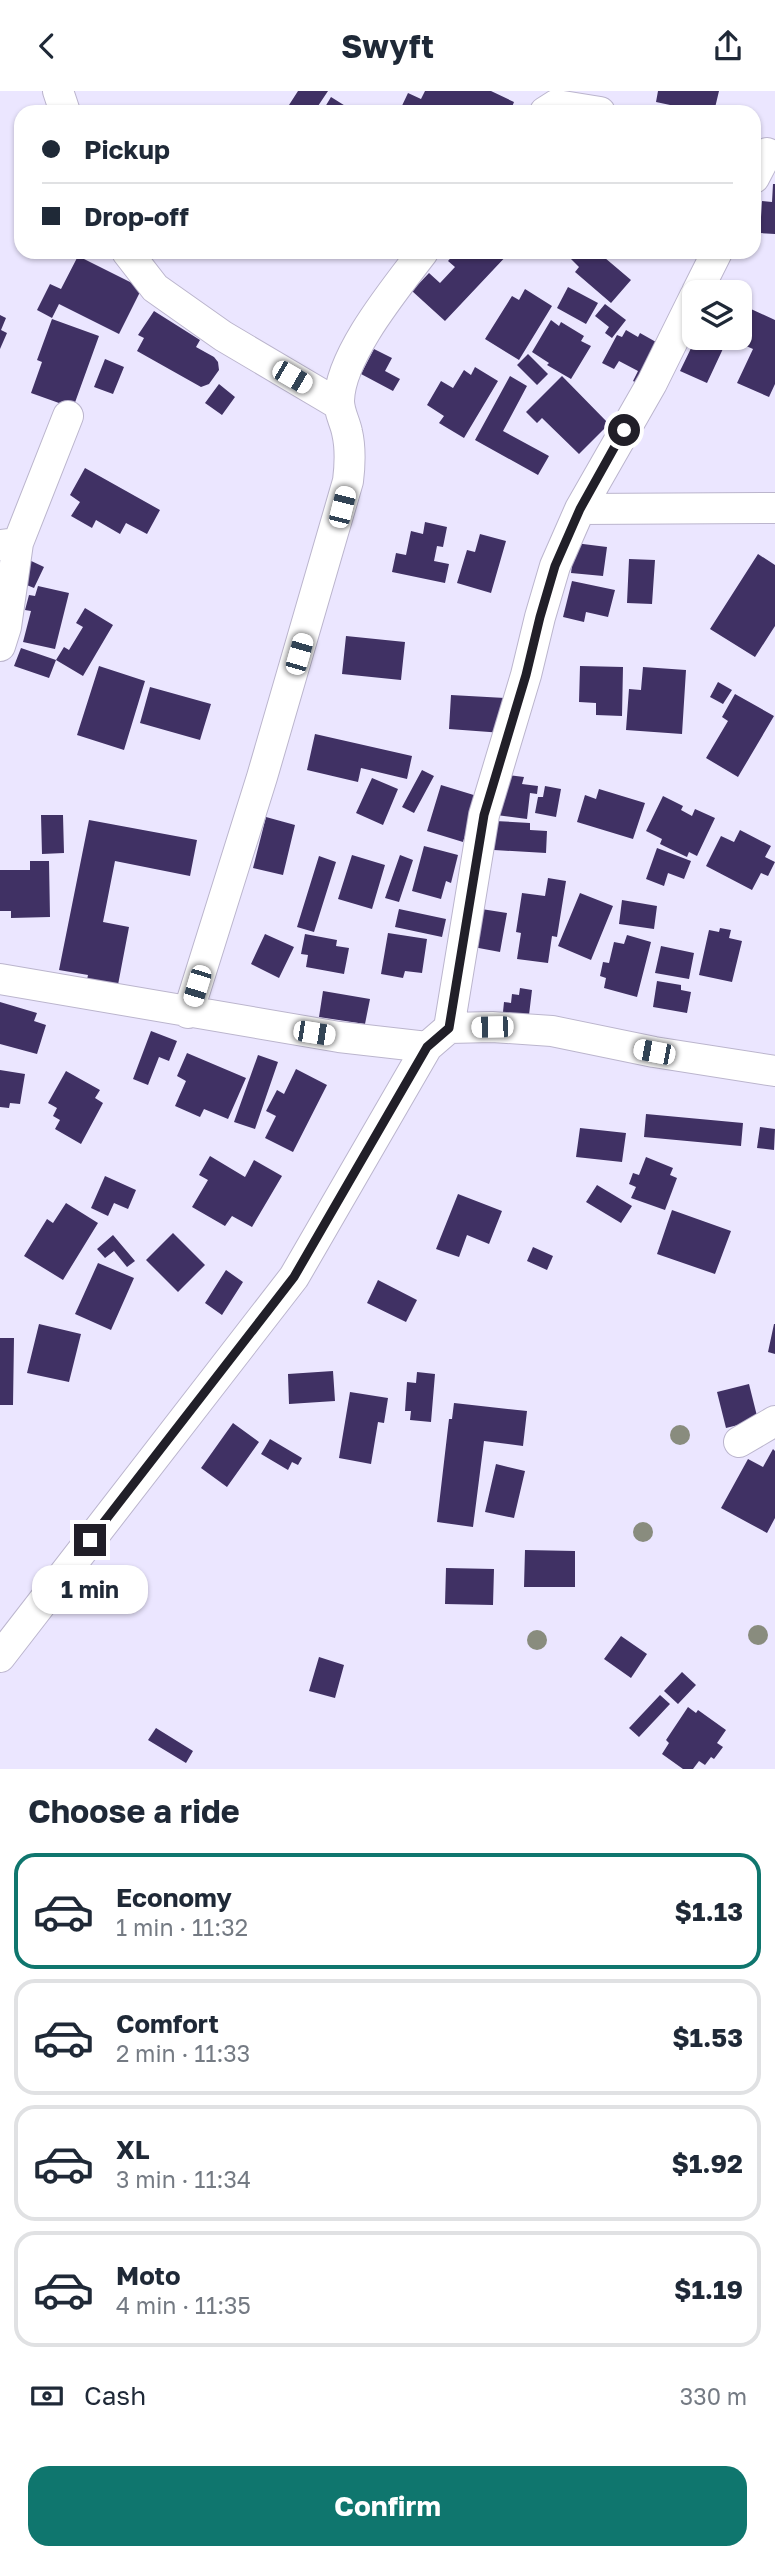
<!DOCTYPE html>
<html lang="en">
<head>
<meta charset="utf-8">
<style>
  body { margin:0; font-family:"Golos Text",sans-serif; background:#f2f2f3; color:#1f2937; height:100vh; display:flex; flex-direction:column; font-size:26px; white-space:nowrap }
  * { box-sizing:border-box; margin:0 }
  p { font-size:23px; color:#747a83 }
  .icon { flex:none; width:38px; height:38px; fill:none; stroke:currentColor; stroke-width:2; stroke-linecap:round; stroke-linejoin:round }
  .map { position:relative; height:1678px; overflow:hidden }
  .details { display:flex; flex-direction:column; background:#fff; flex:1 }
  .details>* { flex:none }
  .hud { position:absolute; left:14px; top:14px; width:747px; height:154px; border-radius:21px; box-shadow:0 2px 5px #0004; display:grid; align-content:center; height:154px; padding:0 28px; background:#fff }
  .fabs { position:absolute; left:682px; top:189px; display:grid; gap:14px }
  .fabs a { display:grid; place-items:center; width:70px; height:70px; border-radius:14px; background:#fff; box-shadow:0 2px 5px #0004; font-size:35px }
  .end { position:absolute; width:32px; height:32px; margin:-16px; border:9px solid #211f28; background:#fff; box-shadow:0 0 0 4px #fff }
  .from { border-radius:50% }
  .bubble { position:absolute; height:49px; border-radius:21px; background:#fff; box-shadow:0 2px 5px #0004; font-size:23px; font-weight:700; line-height:49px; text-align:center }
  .car { position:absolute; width:21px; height:42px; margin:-21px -10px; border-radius:9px; box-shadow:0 0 5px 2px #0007; background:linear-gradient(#fff 24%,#345 0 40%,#fff 0 76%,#345 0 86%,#fff 0) }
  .hud b { display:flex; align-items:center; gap:24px; height:66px; font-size:26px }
  .hud b+b { border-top:2px solid #e0e1e3 }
  .hud i { width:18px; height:18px; background:#1f2937 }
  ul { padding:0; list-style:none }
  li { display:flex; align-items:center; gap:21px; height:116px; margin:0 14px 10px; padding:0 14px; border:4px solid #e0e1e3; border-radius:21px }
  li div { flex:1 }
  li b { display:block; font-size:26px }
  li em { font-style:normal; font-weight:700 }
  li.current { border-color:#0f766e }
  li>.icon { width:63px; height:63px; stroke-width:1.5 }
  h2 { padding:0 28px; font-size:32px; line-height:84px }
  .pay { display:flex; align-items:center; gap:18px; height:77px; padding:0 28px; font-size:26px }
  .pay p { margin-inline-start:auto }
  .button { display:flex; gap:14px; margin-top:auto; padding:14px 28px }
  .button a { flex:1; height:80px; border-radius:21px; background:#0f766e; color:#fff; font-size:28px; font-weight:700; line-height:80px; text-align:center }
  header { display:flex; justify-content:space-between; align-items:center; height:91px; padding:0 28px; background:#fff; font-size:32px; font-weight:700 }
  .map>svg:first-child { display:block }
</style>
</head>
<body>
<header><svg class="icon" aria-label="back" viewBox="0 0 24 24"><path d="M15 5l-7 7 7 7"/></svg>Swyft<svg class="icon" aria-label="share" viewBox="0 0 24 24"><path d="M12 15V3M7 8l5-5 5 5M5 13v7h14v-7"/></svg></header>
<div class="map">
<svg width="775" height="1678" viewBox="0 0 775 1678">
  <rect width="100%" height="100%" fill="#ebe6ff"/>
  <path fill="#403164" d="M298 0H328L314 21H299L289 14Z
    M425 0H491L514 11 510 21H399L408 2 421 8Z
    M658 0H719L714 21H703L656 11Z
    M331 6 347 16 344 21H322Z
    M773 93H775V143L760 142 762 110 772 111Z
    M456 161H510L445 230 412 200 429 182 440 192 455 176 448 170Z
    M577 161H598L631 189 611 212 575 181 579 176 571 168Z
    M78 165 142 197 119 243 59 213 52 227 37 219 50 193 61 198Z
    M568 196 598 212 586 233 557 217Z
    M525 198 552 215 519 269 485 248 512 205 519 209Z
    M605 213 626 229 612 247 605 242 609 236 595 225Z
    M740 213 775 229V293L769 306 737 292 753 258 728 247H740Z
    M154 220 200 249 196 256 214 266 218 271 219 279 209 293 201 296 137 260 144 247 138 244Z
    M0 224 6 227 1 239 7 242 0 258Z
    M52 228 99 245 73 317 31 302 42 271 37 269Z
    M551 229 559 235 561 231 584 245 581 250 591 255 571 288 547 274 549 272 532 261Z
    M626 239 638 246 640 242 656 251 644 296 633 290 638 280 619 270 614 278 602 272 617 244 622 246Z
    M696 247H728L707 292 680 280Z
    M374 258 392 267 385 280 400 288 393 300 361 283Z
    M528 263 548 283 537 294 517 274Z
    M105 268 124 276 113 303 94 296Z
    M475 276 498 290 464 347 439 332 444 325 427 314 441 290 453 297 464 279 471 284Z
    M510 285 527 295 503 340 549 365 538 384 475 349Z
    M562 285 609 333 579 363 542 327 537 332 526 321Z
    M219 293 235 306 222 324 205 312Z
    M85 377 160 419 147 443 126 432 120 443 96 429 92 437 71 425 80 411 70 404Z
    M425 431 447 436 443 456 437 455 434 470 449 473 445 492 392 481 396 462 406 464 411 440 423 443Z
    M480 443 506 450 491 502 457 492 467 459 475 461Z
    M575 452 607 456 603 485 571 482Z
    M758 463 775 474V535L755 566 710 538Z
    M27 468 44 476 34 497 17 490Z
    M629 468 655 469 652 513 627 512Z
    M572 490 615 499 608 526 586 521 584 531 563 526Z
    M38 495 69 502 55 558 23 551 31 520 25 519 29 504 35 505Z
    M85 517 113 534 83 585 56 569 64 556 69 559 83 536 76 532Z
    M346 545 405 551 401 589 342 583Z
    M21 557 56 569 49 587 14 575Z
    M99 575 145 590 124 659 77 644Z
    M580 575 623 576 622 625 596 624V612L579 611Z
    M643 576 686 579 682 643 626 639 629 598 641 599Z
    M718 591 732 599 723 613 710 606Z
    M150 596 211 613 200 649 140 632Z
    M735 603 774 625 738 686 706 667 728 630 722 626Z
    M451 604 505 607 503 642 449 638Z
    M315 643 412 665 407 688 361 677 358 691 307 679Z
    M422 679 434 685 414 722 402 716Z
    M501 683 524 686 522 693 538 695 537 703 530 702 527 728 496 724Z
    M372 687 398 698 383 734 356 722Z
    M441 694 477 705 463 751 427 740Z
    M545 695 561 698 556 726 535 722 538 706H543Z
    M599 698 645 712 633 748 577 731 585 704 596 708Z
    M663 705 683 715 681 719 692 725 695 718 715 727 697 765 689 761 687 766 660 753 662 748 646 740Z
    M41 724H63L64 762 42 763Z
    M266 726 295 734 283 784 253 777Z
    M89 729 197 749 190 785 115 770 103 831 129 836 117 899 86 893 88 884 59 879Z
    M495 730 530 732V739L547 740 546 762 494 759Z
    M740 739 771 755 765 766 775 771 768 785 761 782 752 799 706 775 721 745 734 751Z
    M424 755 458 764 451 792 446 790 441 808 412 800Z
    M657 757 691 770 684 788 668 782 664 795 646 788Z
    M352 764 385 774 372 818 338 808Z
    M400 764 413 769 399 811 385 807Z
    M319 765 336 771 314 841 297 836Z
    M30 770H49L50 826 11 827V820H0V779H30Z
    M548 787 566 790 557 846 552 845 548 872 517 868 521 842 516 841 522 802 545 805Z
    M580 802 613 815 591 869 558 855Z
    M622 809 657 815 654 838 619 833Z
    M475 817 507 822 500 861 468 855Z
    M399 818 446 828 442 846 395 836Z
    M720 837 731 839 729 847 742 850 732 891 699 884 709 839 719 841Z
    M388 842 427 848 422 882 405 880 403 887 381 883Z
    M265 843 294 856 279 887 251 873Z
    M305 843 337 849 336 855 349 857 344 883 306 876 308 864 301 863Z
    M627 844 651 851 637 906 604 897 606 887 600 885 603 871 609 872 614 851 624 853Z
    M661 855 694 862 689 888 655 882Z
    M657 890 681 894V899L691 901 687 922 653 916Z
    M520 897 532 899 529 924 503 921 504 911 511 912 512 903 519 904Z
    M323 900 370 908 365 933 319 926Z
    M0 911 37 922 34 930 46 934 37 963 0 953Z
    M151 940 177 950 169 970 159 966 148 994 133 988Z
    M187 962 246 987 228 1028 204 1018 200 1026 175 1015 186 990 177 985Z
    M258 964 278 971 255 1038 234 1031Z
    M296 978 327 994 293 1061 265 1047 276 1025 266 1020 277 999 284 1003Z
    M0 979 25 983 20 1013 10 1012 9 1017 0 1016Z
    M66 980 100 999 95 1007 103 1012 81 1053 55 1038 60 1029 53 1025 57 1017 48 1012Z
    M646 1023 743 1032 741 1055 644 1046Z
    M760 1036 775 1038 774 1059 757 1057Z
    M580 1037 626 1042 622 1071 576 1066Z
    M210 1065 245 1086 254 1069 282 1085 252 1136 232 1125 225 1135 192 1116 208 1089 199 1084Z
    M646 1066 673 1077 670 1084 677 1087 665 1119 631 1107 636 1096 629 1093 633 1082 639 1084Z
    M105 1085 136 1099 128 1118 114 1112 108 1125 91 1117Z
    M597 1094 632 1115 621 1132 586 1111Z
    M458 1103 502 1120 489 1153 467 1144 459 1166 436 1158Z
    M66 1112 98 1132 63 1189 24 1165 47 1128 53 1132Z
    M672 1119 731 1140 715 1183 657 1163Z
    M173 1142 205 1174 178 1201 146 1169Z
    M113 1144 135 1170 127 1176 114 1160 105 1167 97 1158Z
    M533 1156 553 1165 547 1179 527 1170Z
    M98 1172 134 1187 111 1239 75 1223Z
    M226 1179 243 1191 222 1224 205 1212Z
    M378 1189 417 1209 406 1231 367 1212Z
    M39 1233 81 1243 69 1291 27 1282Z
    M774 1233H775V1263L768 1261Z
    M0 1247H14L13 1314H0Z
    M333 1280 335 1310 289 1313 288 1283Z
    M417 1281 435 1283 431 1331 410 1329 411 1320H405L407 1291 416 1292Z
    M749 1293 758 1329 726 1337 717 1301Z
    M350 1301 388 1307 384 1332 378 1331 371 1373 339 1367Z
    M454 1312 527 1320 523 1355 484 1350 473 1436 437 1431 449 1328H452Z
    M233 1332 259 1351 227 1396 201 1377Z
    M270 1348 302 1367 298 1374 292 1371 288 1379 261 1363Z
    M773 1358 775 1360V1427L767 1442 721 1417 748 1368 763 1376Z
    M496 1373 525 1380 514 1427 485 1421Z
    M525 1459 575 1460V1496H524Z
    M446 1477 494 1478 493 1514 445 1513Z
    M621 1545 647 1563 631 1587 604 1568Z
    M319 1566 344 1574 335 1607 309 1600Z
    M682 1581 696 1594 678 1613 664 1600Z
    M660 1604 670 1613 639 1646 629 1637Z
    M688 1616 696 1622 698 1619 726 1639 717 1652 723 1656 714 1668 711 1666 705 1674 699 1670 693 1678H683L662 1663 669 1652 666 1649Z
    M156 1637 193 1660 186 1672 148 1649Z"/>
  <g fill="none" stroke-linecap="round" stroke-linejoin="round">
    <defs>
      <path id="street" d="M58 0 65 21
        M545 21 556 14 600 21
        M754 87 767 62
        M127 161 155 197 223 245 338 313
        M697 201 717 161
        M580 418 775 417
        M0 454 18 452 68 325
        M0 555 6 536 18 452
        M0 888 339 946 427 956
        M188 922 262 686 348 390C350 374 351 358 347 341 345 331 339 321 339 310 340 264 395 198 423 161
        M449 937 492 936 552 940 654 961 775 980
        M739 1351 775 1330
        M0 1566 294 1186 427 956 449 937 484 724 526 584 540 526 555 475 580 418 652 292 695 205"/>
    </defs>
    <use href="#street" stroke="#bbb5cd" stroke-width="32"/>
    <use href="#street" stroke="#fff" stroke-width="30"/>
  </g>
  <g fill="#898c7e">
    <circle cx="680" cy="1344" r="10"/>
    <circle cx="643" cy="1441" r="10"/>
    <circle cx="758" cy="1544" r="10"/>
    <circle cx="537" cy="1549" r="10"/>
  </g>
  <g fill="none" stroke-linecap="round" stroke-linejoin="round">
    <path stroke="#211f28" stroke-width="9" d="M90 1449 294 1186 427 956 449 937 484 724 526 584 540 526 555 475 580 418 624 339"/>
  </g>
</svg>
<div class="fabs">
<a><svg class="icon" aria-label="layers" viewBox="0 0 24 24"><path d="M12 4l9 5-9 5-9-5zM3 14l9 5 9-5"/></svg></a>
</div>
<i class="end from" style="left:624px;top:339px"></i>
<i class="end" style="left:90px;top:1449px"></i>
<div class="bubble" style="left:32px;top:1474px;width:116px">1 min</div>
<i class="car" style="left:292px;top:286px;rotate:120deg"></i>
<i class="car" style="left:342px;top:416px;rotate:14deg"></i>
<i class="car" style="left:299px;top:563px;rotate:16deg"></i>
<i class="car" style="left:197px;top:895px;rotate:197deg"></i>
<i class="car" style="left:492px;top:936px;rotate:269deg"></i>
<i class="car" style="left:314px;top:942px;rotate:99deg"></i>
<i class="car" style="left:654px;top:961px;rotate:281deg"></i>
<div class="hud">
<b><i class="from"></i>Pickup</b>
<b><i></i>Drop-off</b>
</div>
</div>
<section class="details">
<h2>Choose a ride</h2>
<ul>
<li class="current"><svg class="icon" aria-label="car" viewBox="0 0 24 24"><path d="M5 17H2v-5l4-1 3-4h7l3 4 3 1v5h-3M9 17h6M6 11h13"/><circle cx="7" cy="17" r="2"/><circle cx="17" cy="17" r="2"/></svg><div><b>Economy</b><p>1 min · 11:32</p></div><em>$1.13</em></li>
<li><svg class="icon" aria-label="car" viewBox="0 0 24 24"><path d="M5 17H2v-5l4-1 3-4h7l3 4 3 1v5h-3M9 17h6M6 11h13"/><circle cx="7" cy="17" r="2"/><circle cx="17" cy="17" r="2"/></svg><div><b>Comfort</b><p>2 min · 11:33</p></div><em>$1.53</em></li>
<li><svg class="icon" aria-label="car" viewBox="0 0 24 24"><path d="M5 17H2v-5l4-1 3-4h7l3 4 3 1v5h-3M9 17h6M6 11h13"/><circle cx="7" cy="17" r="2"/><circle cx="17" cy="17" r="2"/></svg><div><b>XL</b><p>3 min · 11:34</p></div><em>$1.92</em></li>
<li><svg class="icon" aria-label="car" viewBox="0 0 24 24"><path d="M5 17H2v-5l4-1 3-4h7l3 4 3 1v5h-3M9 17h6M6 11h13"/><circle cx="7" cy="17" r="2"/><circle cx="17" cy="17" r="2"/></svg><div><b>Moto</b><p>4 min · 11:35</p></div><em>$1.19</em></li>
</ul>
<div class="pay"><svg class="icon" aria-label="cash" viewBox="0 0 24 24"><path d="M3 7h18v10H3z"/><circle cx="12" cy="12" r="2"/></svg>Cash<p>330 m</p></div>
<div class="button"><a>Confirm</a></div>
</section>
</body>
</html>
